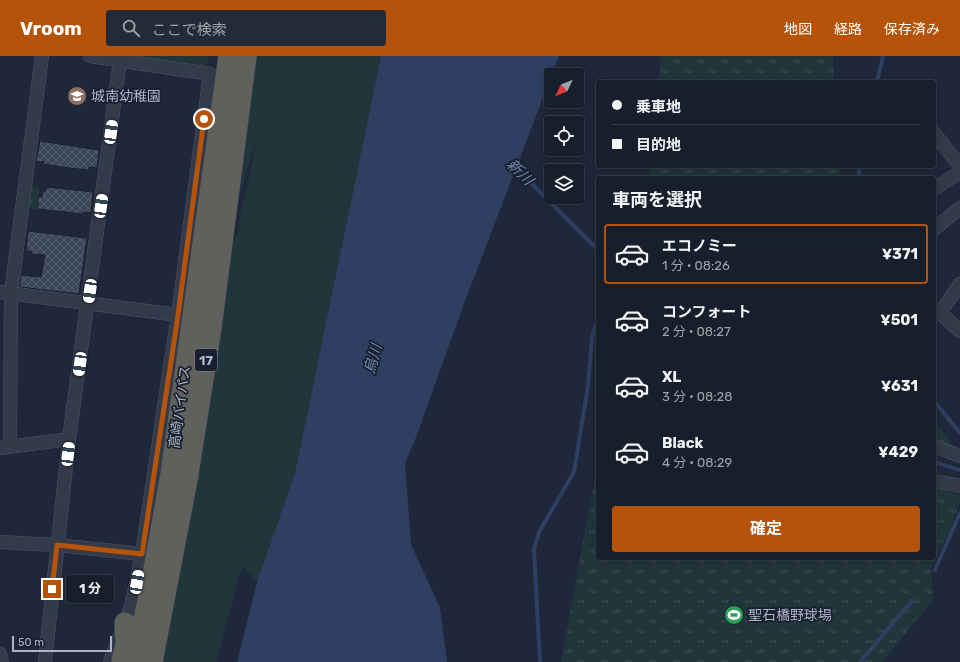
<!DOCTYPE html>
<html lang="ja">
<head>
<meta charset="utf-8">
<style>
  body { margin:0; font-family:Rubik,"Noto Sans JP",sans-serif; background:#242b38; color:#f1f3f6; height:100vh; display:flex; flex-direction:column; font-size:15px; white-space:nowrap }
  * { box-sizing:border-box; margin:0 }
  p { font-size:13px; color:#9ea2a9 }
  .icon { flex:none; width:22px; height:22px; fill:none; stroke:currentColor; stroke-width:2; stroke-linecap:round; stroke-linejoin:round }
  .map { position:relative; flex:1; overflow:hidden }
  .details { position:absolute; left:596px; top:120px; width:340px; height:384px; display:flex; flex-direction:column; background:#171e2c; border-radius:4px; box-shadow:0 2px 10px #0003,0 0 0 1px #363c48 }
  .details>* { flex:none }
  .top-card { position:absolute; left:596px; top:24px; width:340px; height:88px; border-radius:4px; box-shadow:0 2px 10px #0003,0 0 0 1px #363c48; display:grid; align-content:center; height:88px; padding:0 16px; background:#171e2c }
  .needle { width:26px; rotate:227deg }
  .fabs { position:absolute; left:544px; top:12px; display:grid; gap:8px }
  .fabs a { display:grid; place-items:center; width:40px; height:40px; border-radius:4px; background:#171e2c; box-shadow:0 2px 10px #0003,0 0 0 1px #363c48; font-size:20px }
  .scale { position:absolute; left:12px; bottom:10px; width:100px; box-sizing:border-box; padding-left:4px; border:2px solid #adb5c7; border-top:0; font-size:11px; line-height:14px; white-space:nowrap; color:#adb5c7; -webkit-text-stroke:3px #18202f; paint-order:stroke }
  .end { position:absolute; width:18px; height:18px; margin:-9px; border:5px solid #b45309; background:#fff; box-shadow:0 0 0 2px #fff }
  .from { border-radius:50% }
  .bubble { position:absolute; height:28px; border-radius:4px; background:#171e2c; box-shadow:0 2px 10px #0003,0 0 0 1px #363c48; font-size:13px; font-weight:700; line-height:28px; text-align:center }
  .car { position:absolute; width:12px; height:24px; margin:-12px -6px; border-radius:5px; box-shadow:0 0 3px 1px #0007; background:linear-gradient(#fff 24%,#345 0 40%,#fff 0 76%,#345 0 86%,#fff 0) }
  .top-card b { display:flex; align-items:center; gap:14px; height:38px; font-size:15px }
  .top-card b+b { border-top:1px solid #363c48 }
  .top-card i { width:10px; height:10px; background:#f1f3f6 }
  ul { padding:0; list-style:none }
  li { display:flex; align-items:center; gap:12px; height:60px; margin:0 8px 6px; padding:0 8px; border:2px solid transparent; border-radius:4px }
  li div { flex:1 }
  li b { display:block; font-size:15px }
  li em { font-style:normal; font-weight:700 }
  li.on { border-color:#b45309 }
  li>.icon { width:36px; height:36px; stroke-width:1.5 }
  h2 { padding:0 16px; font-size:18px; line-height:48px }
  .primary-button { display:flex; gap:8px; margin-top:auto; padding:8px 16px }
  .primary-button a { flex:1; height:46px; border-radius:4px; background:#b45309; color:#fff; font-size:16px; font-weight:700; line-height:46px; text-align:center }
  header { display:flex; align-items:center; gap:24px; box-sizing:border-box; height:56px; padding:0 20px; background:#b45309; color:#fff }
  header strong { font-size:19px }
  nav { display:flex; gap:22px; margin-inline-start:auto; font-size:14px }
  .search { width:280px; height:36px; background:#242b38; display:flex; align-items:center; gap:10px; box-sizing:border-box; padding:0 14px; border-radius:4px; color:#9ea2a9; font-size:15px }
  .map>svg:first-child { display:block }
</style>
</head>
<body>
<header>
<strong>Vroom</strong>
<div class="search"><svg class="icon" aria-label="search" viewBox="0 0 24 24"><circle cx="10" cy="10" r="6"/><path d="M15 15l6 6"/></svg>ここで検索</div>
<nav><a>地図</a><a>経路</a><a>保存済み</a></nav>
</header>
<div class="map">
<svg width="960" height="606" viewBox="0 0 960 606">
  <defs>
    <pattern id="park-tufts" width="24" height="20" patternUnits="userSpaceOnUse"><rect width="24" height="20" fill="#21363b"/><path d="M3 7l-1-3M5 7V3M7 7l1-3M15 17l-1-3M17 17v-4M19 17l1-3" fill="none" stroke="#3f5156"/></pattern>
    <pattern id="building-cross-hatch" width="8" height="8" patternUnits="userSpaceOnUse"><rect width="8" height="8" fill="#3b465a"/><path d="M0 0l8 8M0 8l8-8" fill="none" stroke="#555e70"/></pattern>
  </defs>
  <rect width="100%" height="100%" fill="#1f283a"/>
  <path fill="#21363b" d="M132 0H209L208 7 201 12Z
    M254 0H381L295 417 257 526 242 510 216 606H160L227 200 240 173 238 168 251 118 255 86 235 157Z"/>
  <path fill="url(#park-tufts)" d="M661 0H833L834 26H658Z
    M650 110H841L840 122H648Z
    M31 131 39 132 37 153 28 152Z
    M934 364 950 384 951 391 938 388 934 402Z
    M598 406V502H934V430L960 440V446L948 478 931 512 933 544 882 606H561Z"/>
  <path fill="#2f3f61" d="M381 0H559L465 245 415 384 405 407 411 488 440 552 447 606H237L257 526 295 417Z"/>
  <path fill="#1f283a" d="M256 525 257 526 237 606H235Z"/>
  <g fill="none" stroke-linecap="round" stroke-linejoin="round">
    <path stroke="#2f3f61" stroke-width="4" d="M877 26 883 0
      M512 108 598 194
      M858 122 860 110
      M934 345 960 377
      M934 406 960 414
      M935 514 960 457
      M540 606 534 494 539 476 574 416 588 330 592 281 598 263
      M860 606 912 545"/>
  </g>
  <path fill="url(#building-cross-hatch)" stroke="#1a2231" d="M40 85 99 94 97 112 89 111V114L69 112 43 108 44 106 36 105Z
    M46 131 93 136 91 157 83 156V158L38 153V141H42L43 135H46Z
    M28 175 87 182 79 238 20 231 21 219 41 221 45 199 31 198 32 195H26Z"/>
  <g fill="none" stroke-linecap="round" stroke-linejoin="round">
    <defs>
      <path id="minor" d="M90 0 210 18 178 259 142 498C137 521 134 546 125 568 120 581 114 592 110 606
        M934 77 960 110
        M934 133 960 116
        M934 173 960 152
        M960 228 940 257 960 275
        M0 236 178 259
        M934 390 960 400
        M10 391 11 237 42 0
        M0 392 69 383
        M934 425 960 430
        M0 486 57 489 142 498
        M0 598 2 606
        M45 606 69 383 120 4"/>
      <path id="trunk" d="M122 604 126 589 125 567
        M134 606 149 540 171 418 229 0
        M152 606 187 424 211 272 246 0"/>
    </defs>
    <use href="#minor" stroke="#4d5565" stroke-width="14"/>
    <use href="#trunk" stroke="#3d4555" stroke-width="22"/>
    <use href="#minor" stroke="#333a4a" stroke-width="13"/>
    <use href="#trunk" stroke="#60605c" stroke-width="21"/>
  </g>
  <g fill="none" stroke-linecap="round" stroke-linejoin="round">
    <path stroke="#b45309" stroke-width="5" d="M52 533 57 489 142 498 178 259 204 63"/>
  </g>
  <defs>
    <symbol id="school-disc" viewBox="-11 -11 22 22"><circle r="9.5" fill="#8d6e63" stroke="#18202f"/><path d="M0-5L7-2L0 1L-7-2ZM-4 1L0 2.5L4 1V4Q0 6-4 4Z" fill="#fff"/></symbol>
    <symbol id="stadium-disc" viewBox="-11 -11 22 22"><circle r="9.5" fill="#2e9e5b" stroke="#18202f"/><path d="M0-5a6.5 5 0 1 0 0 10a6.5 5 0 1 0 0-10ZM-3.5-1.8h7v3.6h-7Z" fill="#fff"/></symbol>
  </defs>
  <g fill-rule="evenodd">
    <use href="#school-disc" x="66" y="29" width="22" height="22"/>
    <use href="#stadium-disc" x="723" y="548" width="22" height="22"/>
  </g>
  <g text-anchor="middle" dominant-baseline="central" stroke-width="3.5" stroke-linejoin="round" paint-order="stroke">
    <rect fill="#18202f" stroke="#808899" stroke-width="1" x="195" y="293" width="22" height="22" rx="3"/>
    <g font-size="13" font-weight="bold" fill="#adb5c7">
      <text x="206" y="304">17</text>
    </g>
    <g font-size="14" fill="#adb5c7" stroke="#18202f" text-anchor="start">
      <text x="91" y="40">城南幼稚園</text>
      <text x="748" y="559">聖石橋野球場</text>
    </g>
    <g font-size="14" fill="#adb5c7" stroke="#18202f">
      <text transform="translate(180 351) rotate(-82)">高崎バイパス</text>
    </g>
    <g font-size="15" font-style="italic" fill="#7388b2" stroke="#18202f">
      <text transform="translate(520 116) rotate(45)">新川</text>
      <text transform="translate(373 303) rotate(-75)">烏川</text>
    </g>
  </g>
</svg>
<div class="fabs">
<a><svg class="needle" viewBox="-14 -14 28 28"><path d="M0-13l5 13h-10z" fill="#e53935"/><path d="M0 13l5-13h-10z" fill="#9ea2a9"/></svg></a>
<a><svg class="icon" aria-label="locate" viewBox="0 0 24 24"><circle cx="12" cy="12" r="6"/><path d="M12 2v4M12 18v4M2 12h4M18 12h4"/></svg></a>
<a><svg class="icon" aria-label="layers" viewBox="0 0 24 24"><path d="M12 4l9 5-9 5-9-5zM3 14l9 5 9-5"/></svg></a>
</div>
<div class="scale">50 m</div>
<i class="end from" style="left:204px;top:63px"></i>
<i class="end" style="left:52px;top:533px"></i>
<div class="bubble" style="left:66px;top:519px;width:48px">1 分</div>
<i class="car" style="left:111px;top:76px;rotate:8deg"></i>
<i class="car" style="left:101px;top:150px;rotate:8deg"></i>
<i class="car" style="left:90px;top:235px;rotate:188deg"></i>
<i class="car" style="left:80px;top:308px;rotate:188deg"></i>
<i class="car" style="left:68px;top:398px;rotate:7deg"></i>
<i class="car" style="left:137px;top:526px;rotate:10deg"></i>
<div class="top-card">
<b><i class="from"></i>乗車地</b>
<b><i></i>目的地</b>
</div>
<section class="details">
<h2>車両を選択</h2>
<ul>
<li class="on"><svg class="icon" aria-label="car" viewBox="0 0 24 24"><path d="M5 17H2v-5l4-1 3-4h7l3 4 3 1v5h-3M9 17h6M6 11h13"/><circle cx="7" cy="17" r="2"/><circle cx="17" cy="17" r="2"/></svg><div><b>エコノミー</b><p>1 分 · 08:26</p></div><em>¥371</em></li>
<li><svg class="icon" aria-label="car" viewBox="0 0 24 24"><path d="M5 17H2v-5l4-1 3-4h7l3 4 3 1v5h-3M9 17h6M6 11h13"/><circle cx="7" cy="17" r="2"/><circle cx="17" cy="17" r="2"/></svg><div><b>コンフォート</b><p>2 分 · 08:27</p></div><em>¥501</em></li>
<li><svg class="icon" aria-label="car" viewBox="0 0 24 24"><path d="M5 17H2v-5l4-1 3-4h7l3 4 3 1v5h-3M9 17h6M6 11h13"/><circle cx="7" cy="17" r="2"/><circle cx="17" cy="17" r="2"/></svg><div><b>XL</b><p>3 分 · 08:28</p></div><em>¥631</em></li>
<li><svg class="icon" aria-label="car" viewBox="0 0 24 24"><path d="M5 17H2v-5l4-1 3-4h7l3 4 3 1v5h-3M9 17h6M6 11h13"/><circle cx="7" cy="17" r="2"/><circle cx="17" cy="17" r="2"/></svg><div><b>Black</b><p>4 分 · 08:29</p></div><em>¥429</em></li>
</ul>
<div class="primary-button"><a>確定</a></div>
</section>
</div>
</body>
</html>
